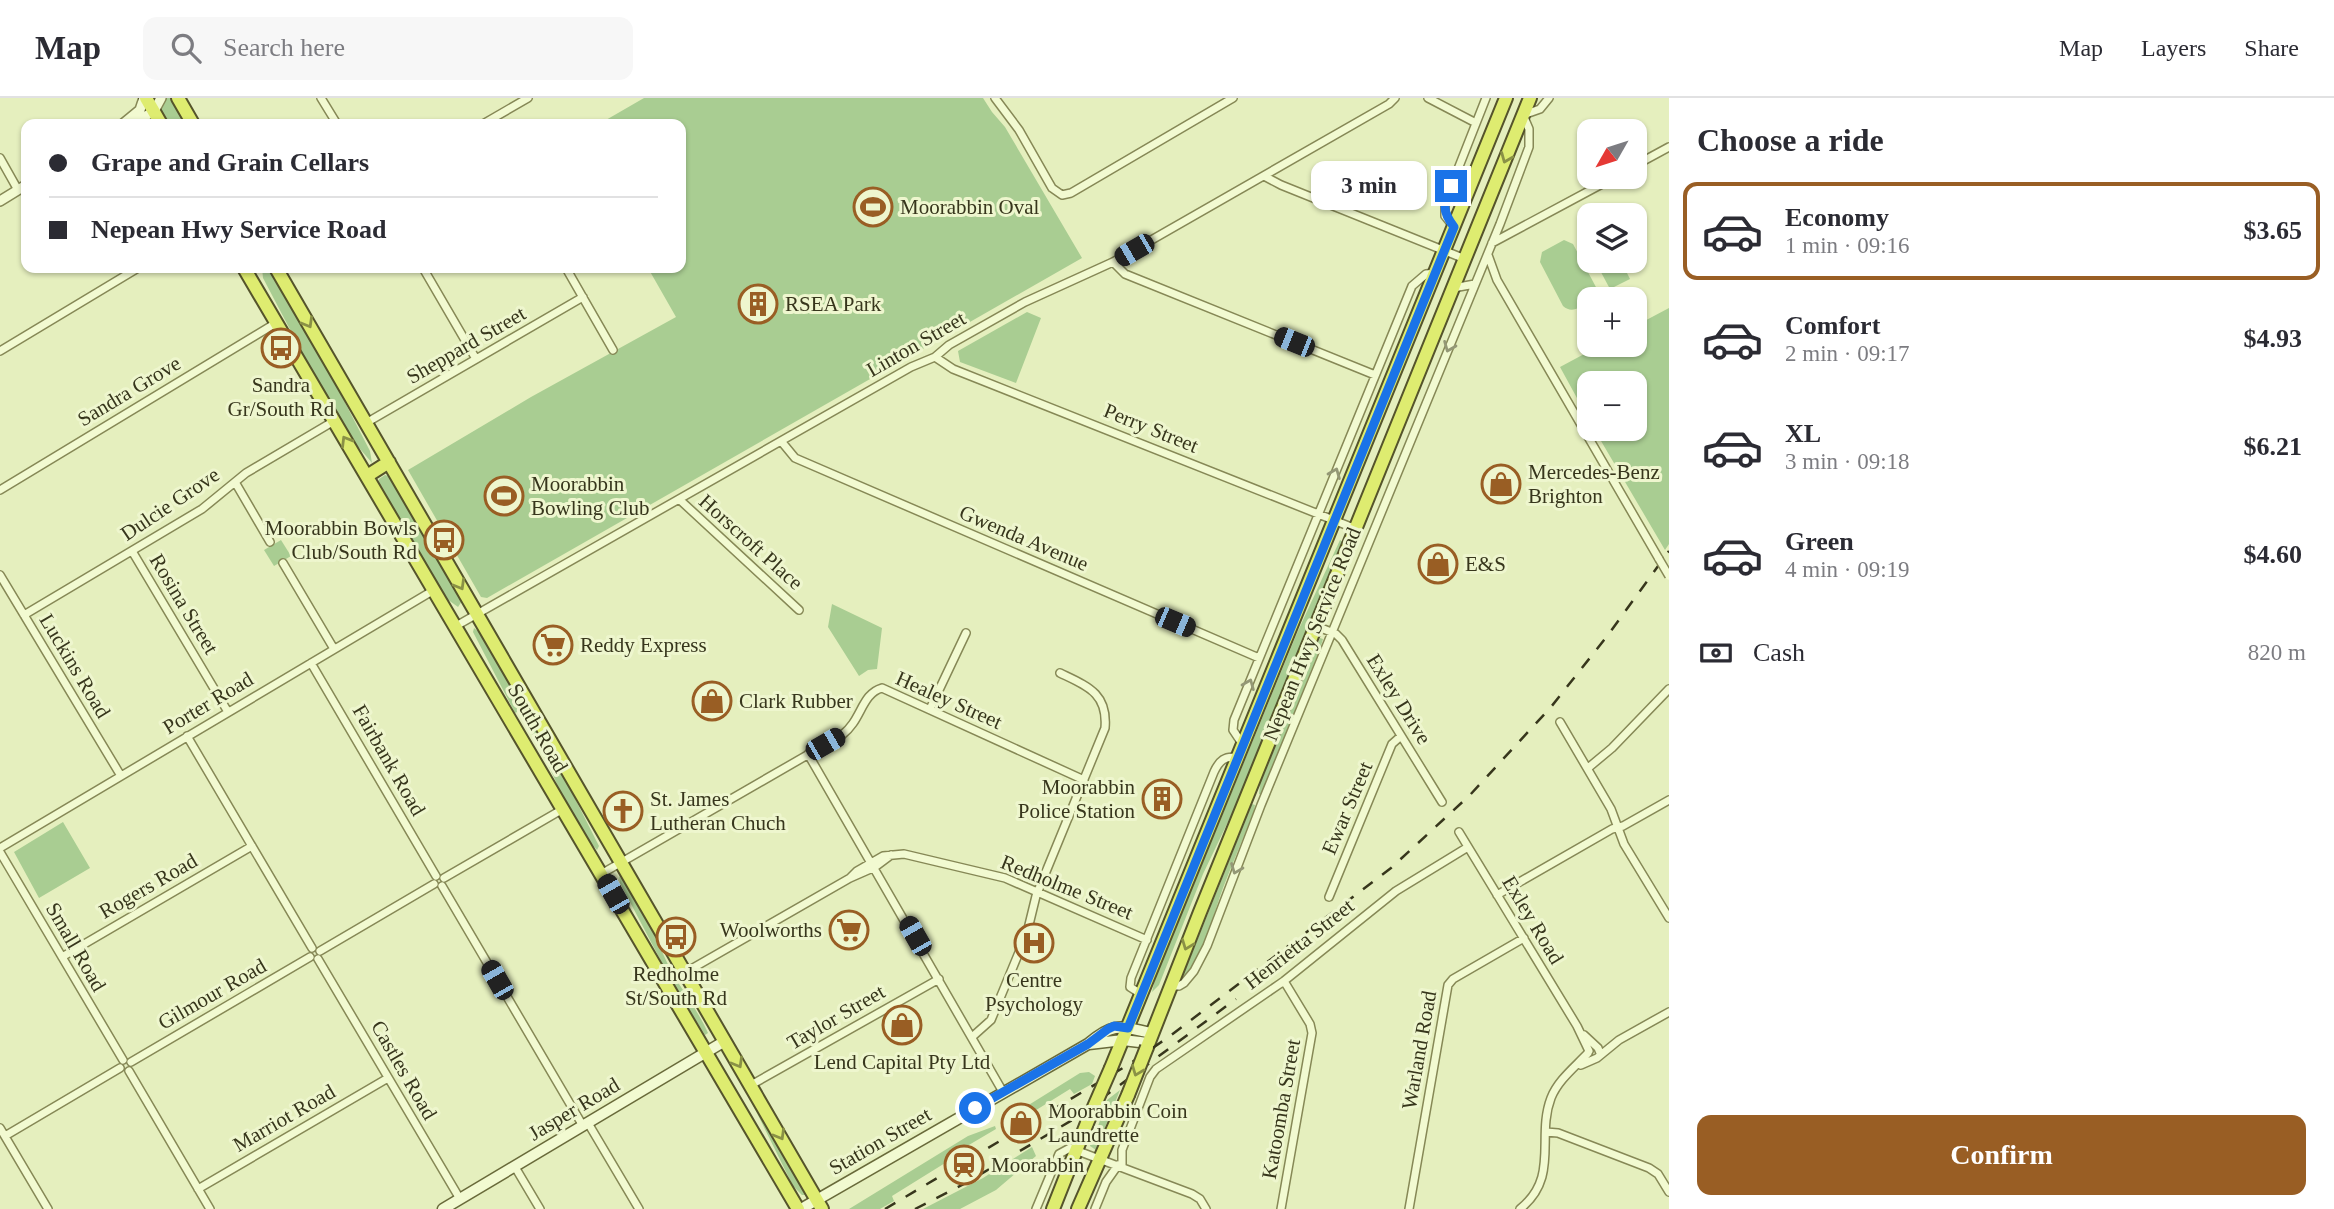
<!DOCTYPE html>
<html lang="en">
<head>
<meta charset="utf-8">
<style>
  body { margin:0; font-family:Georgia,serif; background:#f7f7f7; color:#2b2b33; height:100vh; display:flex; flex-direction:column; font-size:26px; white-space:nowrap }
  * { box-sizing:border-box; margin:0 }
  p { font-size:23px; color:#7c7c81 }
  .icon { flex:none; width:38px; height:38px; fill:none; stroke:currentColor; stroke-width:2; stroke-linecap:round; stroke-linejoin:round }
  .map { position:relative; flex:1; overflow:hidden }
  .details { display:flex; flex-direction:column; background:#fff; width:665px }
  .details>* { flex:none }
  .top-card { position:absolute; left:21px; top:21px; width:665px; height:154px; border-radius:14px; box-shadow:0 2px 5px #0004; display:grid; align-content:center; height:154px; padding:0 28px; background:#fff }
  .needle { width:46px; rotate:231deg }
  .tools { position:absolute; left:1577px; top:21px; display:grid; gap:14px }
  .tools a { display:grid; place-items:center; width:70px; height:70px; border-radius:14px; background:#fff; box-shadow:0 2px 5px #0004; font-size:35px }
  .end { position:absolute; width:32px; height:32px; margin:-16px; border:9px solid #1a73e8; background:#fff; box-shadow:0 0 0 4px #fff }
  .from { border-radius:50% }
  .bubble { position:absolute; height:49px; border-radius:14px; background:#fff; box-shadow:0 2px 5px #0004; font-size:23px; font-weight:700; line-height:49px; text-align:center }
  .car { position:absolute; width:21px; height:42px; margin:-21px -10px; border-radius:9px; box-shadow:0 0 5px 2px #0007; background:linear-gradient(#222 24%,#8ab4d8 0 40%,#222 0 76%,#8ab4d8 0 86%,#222 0) }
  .top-card b { display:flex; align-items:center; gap:24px; height:66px; font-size:26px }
  .top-card b+b { border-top:2px solid #e1e1e2 }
  .top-card i { width:18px; height:18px; background:#2b2b33 }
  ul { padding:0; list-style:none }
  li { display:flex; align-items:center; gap:21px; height:98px; margin:0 14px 10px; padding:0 14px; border:4px solid transparent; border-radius:14px }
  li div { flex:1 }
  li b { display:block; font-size:26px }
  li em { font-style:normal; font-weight:700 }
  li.on { border-color:#995e24 }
  li>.icon { width:63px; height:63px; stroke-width:1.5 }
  h2 { padding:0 28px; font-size:32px; line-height:84px }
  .pay { display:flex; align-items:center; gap:18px; height:77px; padding:0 28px; font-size:26px }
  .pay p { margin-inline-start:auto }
  .primary-button { display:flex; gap:14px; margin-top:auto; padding:14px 28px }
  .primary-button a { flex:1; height:80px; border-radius:14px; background:#995e24; color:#fff; font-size:28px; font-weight:700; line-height:80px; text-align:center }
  header { display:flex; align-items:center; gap:42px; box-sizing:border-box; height:98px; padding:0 35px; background:#fff; border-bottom:2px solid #e1e1e2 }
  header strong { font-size:33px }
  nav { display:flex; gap:38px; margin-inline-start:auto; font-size:24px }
  .search { width:490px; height:63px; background:#f7f7f7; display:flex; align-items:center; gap:18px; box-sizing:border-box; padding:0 24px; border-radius:14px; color:#7c7c81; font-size:26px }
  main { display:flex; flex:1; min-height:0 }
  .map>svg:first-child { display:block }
</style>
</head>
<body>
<header>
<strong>Map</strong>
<div class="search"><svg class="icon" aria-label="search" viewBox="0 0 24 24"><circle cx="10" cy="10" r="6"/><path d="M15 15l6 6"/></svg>Search here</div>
<nav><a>Map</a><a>Layers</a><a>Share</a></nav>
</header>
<main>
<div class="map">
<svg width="1669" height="1111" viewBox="0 0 1669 1111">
  <rect width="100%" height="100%" fill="#e5efbe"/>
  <path fill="#a9cd92" d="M164 0H170L186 26H169L160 12Z
    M644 0H983L992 14 1005 29 1082 160 487 500 481 499 408 372 531 299 676 219 648 170H681V26H599Z
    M1564 142 1573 146 1597 191 1594 201H1589V204C1580 209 1572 216 1563 208L1540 164 1542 154Z
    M1595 163H1621L1630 181 1610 191Z
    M262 170H268L272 176 337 289 370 353 372 365 355 345 305 260 263 180Z
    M1669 210V446L1665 452 1594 331H1634V285H1589V322L1560 269 1601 247H1634L1635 228Z
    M1027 214 1041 220 1016 285 960 264 958 253Z
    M385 377 389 378 462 503 458 509 447 501 378 384 379 381Z
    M281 442 291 458 274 468 264 452Z
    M1340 442 1343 444 1341 449 1237 705 1203 776 1159 887 1152 894 1155 881 1297 535Z
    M832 506 882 530 877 571 868 572 859 578 828 529Z
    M474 530 479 534 520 604 517 614 515 615 473 534Z
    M1320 540 1323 541 1321 548 1261 697 1259 696 1260 686Z
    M525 610 558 667 599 748 597 752 588 742 562 697 546 662 524 622Z
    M1252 706 1255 707 1254 713C1244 738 1233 764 1223 790 1211 823 1204 858 1180 885Z
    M63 724 90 770 39 800 14 754Z
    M619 778C645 803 655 842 672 874 683 894 699 914 708 935L705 937 672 884 620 785Z
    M1089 974 1095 978 1092 986 1074 996 1070 991 1033 1014 1027 1008 1080 975Z
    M1120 992 1096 1052 1090 1048 1093 1033 1097 1031 1107 1002Z
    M748 997 754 1005 806 1095 805 1097H802L793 1088Z
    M995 1028 996 1031 957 1054 958 1057 892 1098 894 1103 880 1111H849L968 1038Z
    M1032 1049 1036 1058 996 1092 960 1111H923L983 1080Z"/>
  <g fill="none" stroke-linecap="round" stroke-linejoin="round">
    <defs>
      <path id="minor" d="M321 0 337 26
        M995 0 1019 32 1052 90 1062 97 1071 95 1233 0
        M1428 0 1476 25
        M483 26 528 0
        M0 60 18 92
        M1634 68 1669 49
        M1264 78 1281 87 1465 161
        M1453 128 1445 118V104L1486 0
        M1492 145 1615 79
        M1488 157 1497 182 1659 461
        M1113 164 1125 176 1375 277
        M423 170 476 261
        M566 170 613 252
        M1453 190 1475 186
        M0 253 138 170
        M935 259 953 271 1356 431
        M366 325 583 199
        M781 343 795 360 1259 560
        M235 384 270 444
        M0 392 276 225
        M680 402 799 512
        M132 453 228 614
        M283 465 334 551
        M0 477 121 678
        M24 517 202 411 246 375 334 323
        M456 528 911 269 935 259 949 247 1025 204 1113 164 1389 6 1395 0
        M1316 528 1336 536 1342 542 1442 704
        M311 565 436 778
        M930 611 966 535
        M1560 624 1611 711 1624 746 1669 820
        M187 638 312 850
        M1243 647 1233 632 1234 622 1412 188 1426 176 1435 175
        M808 656 1003 994
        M1588 670 1612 650 1669 591
        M1459 734 1577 928 1589 953
        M0 750 434 492
        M0 754 123 962
        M601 776 842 637C862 622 861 596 882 590L1084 682
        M444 780 563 711
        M850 780 857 773 883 758 904 756 1005 780 1147 842
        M442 788 583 1028
        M1497 797 1612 731 1623 728 1669 702
        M1329 799 1392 646 1401 638
        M320 853 434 786
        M62 859 252 748
        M318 861 460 1101
        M686 874 850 780 875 769 891 757
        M1171 888H1179L1184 885 1194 873 1207 848 1261 707 1500 126 1529 49V31L1523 17 1540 11 1549 0
        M1141 896 1130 889 1131 880 1214 674C1219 663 1225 657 1238 660
        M1584 937 1598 950 1600 955
        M972 939 991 922 1027 835 1036 798 1105 630C1108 595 1087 588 1060 575
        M131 964 310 859
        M1581 967 1597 960 1619 942 1669 914
        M129 973 210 1111
        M751 987 939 881
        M588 1025 639 1111
        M0 1030 48 1111
        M1546 1034 1558 1035 1649 1070 1658 1076 1669 1094
        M5 1038 120 970
        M1122 1068V1052L1150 979 1156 971 1284 883 1396 793 1468 749
        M515 1069 540 1111
        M198 1091 388 980
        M1036 1111 1059 1056 1070 1050 1192 1096 1200 1101 1206 1111
        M1095 1111 1106 1084 1118 1067
        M1281 1111 1312 935 1310 926 1284 883
        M1409 1111 1448 887 1453 881 1524 840
        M1520 1111C1560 1079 1536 1039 1551 1000 1558 982 1575 969 1588 955"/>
      <path id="tertiary" d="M123 26 140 12 144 0
        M133 26 154 13 161 0
        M0 103 26 87"/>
      <path id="secondary" d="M1089 946 1123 942 1148 945
        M443 1111 725 943
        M801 1111 1088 946C1115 923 1121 929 1152 935"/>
      <path id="trunk" d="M146 0 161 26
        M178 0 193 26
        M244 170 798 1111
        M276 170 822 1111
        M367 378 389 364
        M1147 949 1200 814 1530 0
        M1111 970 1506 0
        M1053 1111 1087 1025
        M1078 1111 1128 997"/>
    </defs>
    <use href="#minor" stroke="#868856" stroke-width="10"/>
    <use href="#tertiary" stroke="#868856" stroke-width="12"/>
    <use href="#secondary" stroke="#696a3a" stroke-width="13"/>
    <use href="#trunk" stroke="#55542b" stroke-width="16"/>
    <use href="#minor" stroke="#f2fad1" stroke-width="7"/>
    <use href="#tertiary" stroke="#f2fad1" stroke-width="9"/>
    <use href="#secondary" stroke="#f2fad1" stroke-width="10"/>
    <use href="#trunk" stroke="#deec70" stroke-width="12"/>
    <path stroke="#37361c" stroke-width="2.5" stroke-dasharray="12 12" stroke-linecap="butt" d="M885 1111 1128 967 1170 938 1391 770 1470 697 1551 609 1608 537 1669 453
      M915 1111 964 1086 1074 1021 1236 901"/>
    <defs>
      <path id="minor-bridge" d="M1659 461 1669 478"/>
      <path id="trunk-bridge" d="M1128 997 1147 949
        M1087 1025 1111 970"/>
    </defs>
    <use href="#minor-bridge" stroke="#868856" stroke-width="10" stroke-linecap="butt"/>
    <use href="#trunk-bridge" stroke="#55542b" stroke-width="16" stroke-linecap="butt"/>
    <use href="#minor-bridge" stroke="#f2fad1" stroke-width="7"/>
    <use href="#trunk-bridge" stroke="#deec70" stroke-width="12"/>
  </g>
  <defs><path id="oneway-chevron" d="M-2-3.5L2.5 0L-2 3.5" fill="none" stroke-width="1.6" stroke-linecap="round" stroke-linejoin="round" transform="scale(1.75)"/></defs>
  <g stroke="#8a9146">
    <use href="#oneway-chevron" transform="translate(1506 60) rotate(112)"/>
    <use href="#oneway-chevron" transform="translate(308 225) rotate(60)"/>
    <use href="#oneway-chevron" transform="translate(346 343) rotate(-121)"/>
    <use href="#oneway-chevron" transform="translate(460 487) rotate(60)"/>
    <use href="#oneway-chevron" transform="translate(1187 847) rotate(111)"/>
    <use href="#oneway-chevron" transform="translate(738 965) rotate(60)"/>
    <use href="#oneway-chevron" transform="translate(1137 973) rotate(111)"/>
    <use href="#oneway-chevron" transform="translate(780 1037) rotate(60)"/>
  </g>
  <g stroke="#949876">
    <use href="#oneway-chevron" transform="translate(1449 249) rotate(112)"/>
    <use href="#oneway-chevron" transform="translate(1335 375) rotate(-68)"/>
    <use href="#oneway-chevron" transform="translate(1249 586) rotate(-68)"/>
    <use href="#oneway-chevron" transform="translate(1236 771) rotate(111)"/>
  </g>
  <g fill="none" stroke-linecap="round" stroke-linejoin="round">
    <path stroke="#1a73e8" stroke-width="9" d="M975 1010 1088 946 1108 931 1114 928 1128 930 1454 129C1441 112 1444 106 1451 88"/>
  </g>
  <defs>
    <symbol id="stadium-ring" viewBox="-11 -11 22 22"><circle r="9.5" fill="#eef6ce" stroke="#995e24" stroke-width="1.5"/><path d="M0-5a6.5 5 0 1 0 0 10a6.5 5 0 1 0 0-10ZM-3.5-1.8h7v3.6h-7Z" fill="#995e24"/></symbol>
    <symbol id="building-ring" viewBox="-11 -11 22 22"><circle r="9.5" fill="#eef6ce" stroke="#995e24" stroke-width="1.5"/><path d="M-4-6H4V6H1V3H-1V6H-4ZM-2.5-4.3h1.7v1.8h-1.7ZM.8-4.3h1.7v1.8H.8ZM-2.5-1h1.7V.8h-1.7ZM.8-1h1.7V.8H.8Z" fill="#995e24"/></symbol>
    <symbol id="bus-ring" viewBox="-11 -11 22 22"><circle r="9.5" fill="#eef6ce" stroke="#995e24" stroke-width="1.5"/><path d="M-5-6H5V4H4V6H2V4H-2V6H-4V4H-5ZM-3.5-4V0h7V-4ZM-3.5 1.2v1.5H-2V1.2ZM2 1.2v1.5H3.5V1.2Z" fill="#995e24"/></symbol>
    <symbol id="shop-ring" viewBox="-11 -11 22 22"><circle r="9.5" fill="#eef6ce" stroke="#995e24" stroke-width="1.5"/><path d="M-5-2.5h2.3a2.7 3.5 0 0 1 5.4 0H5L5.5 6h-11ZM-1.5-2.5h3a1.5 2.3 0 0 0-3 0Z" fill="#995e24"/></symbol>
    <symbol id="supermarket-ring" viewBox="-11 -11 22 22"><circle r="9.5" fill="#eef6ce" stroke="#995e24" stroke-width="1.5"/><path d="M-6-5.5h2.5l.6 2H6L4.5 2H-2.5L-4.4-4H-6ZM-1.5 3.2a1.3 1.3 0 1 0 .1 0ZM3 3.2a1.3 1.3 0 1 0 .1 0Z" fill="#995e24"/></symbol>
    <symbol id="church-ring" viewBox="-11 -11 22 22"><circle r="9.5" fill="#eef6ce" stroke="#995e24" stroke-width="1.5"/><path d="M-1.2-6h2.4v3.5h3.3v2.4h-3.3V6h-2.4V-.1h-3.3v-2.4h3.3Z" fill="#995e24"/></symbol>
    <symbol id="hospital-ring" viewBox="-11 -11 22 22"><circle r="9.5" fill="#eef6ce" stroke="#995e24" stroke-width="1.5"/><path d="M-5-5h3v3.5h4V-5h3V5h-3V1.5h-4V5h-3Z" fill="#995e24"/></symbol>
    <symbol id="station-ring" viewBox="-11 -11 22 22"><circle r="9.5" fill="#eef6ce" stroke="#995e24" stroke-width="1.5"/><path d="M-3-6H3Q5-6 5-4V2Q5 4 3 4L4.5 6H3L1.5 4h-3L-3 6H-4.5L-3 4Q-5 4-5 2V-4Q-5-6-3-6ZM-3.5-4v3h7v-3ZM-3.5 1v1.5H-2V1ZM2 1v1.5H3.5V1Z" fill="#995e24"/></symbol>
  </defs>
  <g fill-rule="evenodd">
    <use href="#stadium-ring" x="851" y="87" width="44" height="44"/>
    <use href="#building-ring" x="736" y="184" width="44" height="44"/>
    <use href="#bus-ring" x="259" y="228" width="44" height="44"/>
    <use href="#shop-ring" x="1479" y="364" width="44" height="44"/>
    <use href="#stadium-ring" x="482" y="376" width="44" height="44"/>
    <use href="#bus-ring" x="422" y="420" width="44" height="44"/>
    <use href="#shop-ring" x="1416" y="444" width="44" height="44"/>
    <use href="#supermarket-ring" x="531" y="525" width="44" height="44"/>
    <use href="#shop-ring" x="690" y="581" width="44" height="44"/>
    <use href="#building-ring" x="1140" y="679" width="44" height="44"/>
    <use href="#church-ring" x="601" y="691" width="44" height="44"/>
    <use href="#supermarket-ring" x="827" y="810" width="44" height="44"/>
    <use href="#bus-ring" x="654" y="817" width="44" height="44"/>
    <use href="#hospital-ring" x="1012" y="823" width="44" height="44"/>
    <use href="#shop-ring" x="880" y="905" width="44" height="44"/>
    <use href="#shop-ring" x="999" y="1003" width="44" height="44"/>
    <use href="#station-ring" x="942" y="1045" width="44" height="44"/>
  </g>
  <g text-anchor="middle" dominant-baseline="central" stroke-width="6" stroke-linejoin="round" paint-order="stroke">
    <g font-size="21" fill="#37361c" stroke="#eef6ce" text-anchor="start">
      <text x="900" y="109">Moorabbin Oval</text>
      <text x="785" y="206">RSEA Park</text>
      <text x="281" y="287" text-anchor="middle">Sandra<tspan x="281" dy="24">Gr/South Rd</tspan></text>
      <text x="1528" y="374">Mercedes-Benz<tspan x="1528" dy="24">Brighton</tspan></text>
      <text x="531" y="386">Moorabbin<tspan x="531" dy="24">Bowling Club</tspan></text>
      <text x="417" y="430" text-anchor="end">Moorabbin Bowls<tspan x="417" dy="24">Club/South Rd</tspan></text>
      <text x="1465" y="466">E&amp;S</text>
      <text x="580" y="547">Reddy Express</text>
      <text x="739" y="603">Clark Rubber</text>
      <text x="1135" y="689" text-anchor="end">Moorabbin<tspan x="1135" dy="24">Police Station</tspan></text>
      <text x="650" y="701">St. James<tspan x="650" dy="24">Lutheran Chuch</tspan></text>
      <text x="822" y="832" text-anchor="end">Woolworths</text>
      <text x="676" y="876" text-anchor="middle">Redholme<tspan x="676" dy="24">St/South Rd</tspan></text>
      <text x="1034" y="882" text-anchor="middle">Centre<tspan x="1034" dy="24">Psychology</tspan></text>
      <text x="902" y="964" text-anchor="middle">Lend Capital Pty Ltd</text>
      <text x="1048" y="1013">Moorabbin Coin<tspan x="1048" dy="24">Laundrette</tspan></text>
      <text x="991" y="1067">Moorabbin</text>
    </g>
    <g font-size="21" fill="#37361c" stroke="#eef6ce">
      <text transform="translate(916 246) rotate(-30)">Linton Street</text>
      <text transform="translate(466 247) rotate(-30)">Sheppard Street</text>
      <text transform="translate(129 293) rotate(-31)">Sandra Grove</text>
      <text transform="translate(1151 330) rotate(22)">Perry Street</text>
      <text transform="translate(170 406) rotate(-34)">Dulcie Grove</text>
      <text transform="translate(1024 440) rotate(23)">Gwenda Avenue</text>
      <text transform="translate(751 444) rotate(42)">Horscroft Place</text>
      <text transform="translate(184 506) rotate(59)">Rosina Street</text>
      <text transform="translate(1312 536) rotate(-68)">Nepean Hwy Service Road</text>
      <text transform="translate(75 568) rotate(59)">Luckins Road</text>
      <text transform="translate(1399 601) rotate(58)">Exley Drive</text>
      <text transform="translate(949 602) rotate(24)">Healey Street</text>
      <text transform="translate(208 605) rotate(-31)">Porter Road</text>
      <text transform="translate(538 630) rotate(60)">South Road</text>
      <text transform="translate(389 662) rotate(60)">Fairbank Road</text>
      <text transform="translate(1347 710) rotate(-67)">Ewar Street</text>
      <text transform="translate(148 788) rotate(-30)">Rogers Road</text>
      <text transform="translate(1067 789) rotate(22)">Redholme Street</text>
      <text transform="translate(1533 822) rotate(59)">Exley Road</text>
      <text transform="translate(1299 846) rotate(-38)">Henrietta Street</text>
      <text transform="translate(76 849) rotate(60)">Small Road</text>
      <text transform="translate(212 896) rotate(-30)">Gilmour Road</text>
      <text transform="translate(836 919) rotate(-30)">Taylor Street</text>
      <text transform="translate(1419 952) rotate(-80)">Warland Road</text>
      <text transform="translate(404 972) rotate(60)">Castles Road</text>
      <text transform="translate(574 1011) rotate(-31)">Jasper Road</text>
      <text transform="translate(1281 1011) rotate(-80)">Katoomba Street</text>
      <text transform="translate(284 1020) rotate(-30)">Marriot Road</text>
      <text transform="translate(880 1043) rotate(-30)">Station Street</text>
    </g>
  </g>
</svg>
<div class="tools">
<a><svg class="needle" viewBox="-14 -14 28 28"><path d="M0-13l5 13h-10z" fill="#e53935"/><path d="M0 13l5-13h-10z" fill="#7c7c81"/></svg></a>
<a><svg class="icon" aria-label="layers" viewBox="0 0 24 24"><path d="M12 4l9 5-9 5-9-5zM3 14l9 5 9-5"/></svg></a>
<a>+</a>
<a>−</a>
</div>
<i class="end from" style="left:975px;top:1010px"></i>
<i class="end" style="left:1451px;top:88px"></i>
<div class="bubble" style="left:1311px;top:63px;width:116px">3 min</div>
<i class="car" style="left:1134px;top:152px;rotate:240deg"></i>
<i class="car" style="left:1294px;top:244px;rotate:292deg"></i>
<i class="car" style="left:1175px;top:524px;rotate:113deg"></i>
<i class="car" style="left:825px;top:646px;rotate:60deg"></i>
<i class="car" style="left:613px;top:796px;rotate:330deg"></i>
<i class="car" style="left:915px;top:838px;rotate:330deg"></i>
<i class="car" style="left:497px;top:882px;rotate:330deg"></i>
<div class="top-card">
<b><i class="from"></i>Grape and Grain Cellars</b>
<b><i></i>Nepean Hwy Service Road</b>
</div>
</div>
<section class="details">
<h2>Choose a ride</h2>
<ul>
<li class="on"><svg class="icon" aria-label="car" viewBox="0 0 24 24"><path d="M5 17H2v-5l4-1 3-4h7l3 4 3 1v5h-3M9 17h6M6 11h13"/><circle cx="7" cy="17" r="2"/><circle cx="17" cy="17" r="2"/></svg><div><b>Economy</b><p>1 min · 09:16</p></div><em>$3.65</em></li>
<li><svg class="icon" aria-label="car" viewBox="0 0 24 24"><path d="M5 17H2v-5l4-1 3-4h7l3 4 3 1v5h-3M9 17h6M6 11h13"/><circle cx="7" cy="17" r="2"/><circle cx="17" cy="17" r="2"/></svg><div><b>Comfort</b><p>2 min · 09:17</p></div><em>$4.93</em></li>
<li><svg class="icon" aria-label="car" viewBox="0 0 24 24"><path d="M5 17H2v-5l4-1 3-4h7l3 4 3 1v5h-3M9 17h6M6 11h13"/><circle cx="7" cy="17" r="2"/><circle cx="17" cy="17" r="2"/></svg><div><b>XL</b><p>3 min · 09:18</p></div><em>$6.21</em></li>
<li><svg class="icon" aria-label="car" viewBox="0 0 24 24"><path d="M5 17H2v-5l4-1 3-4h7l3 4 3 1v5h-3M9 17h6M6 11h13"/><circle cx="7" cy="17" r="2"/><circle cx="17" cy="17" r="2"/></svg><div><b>Green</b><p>4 min · 09:19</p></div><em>$4.60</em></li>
</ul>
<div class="pay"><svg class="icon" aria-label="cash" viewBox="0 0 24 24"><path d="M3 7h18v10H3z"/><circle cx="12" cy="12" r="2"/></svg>Cash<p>820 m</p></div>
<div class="primary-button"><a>Confirm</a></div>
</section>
</main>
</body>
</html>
